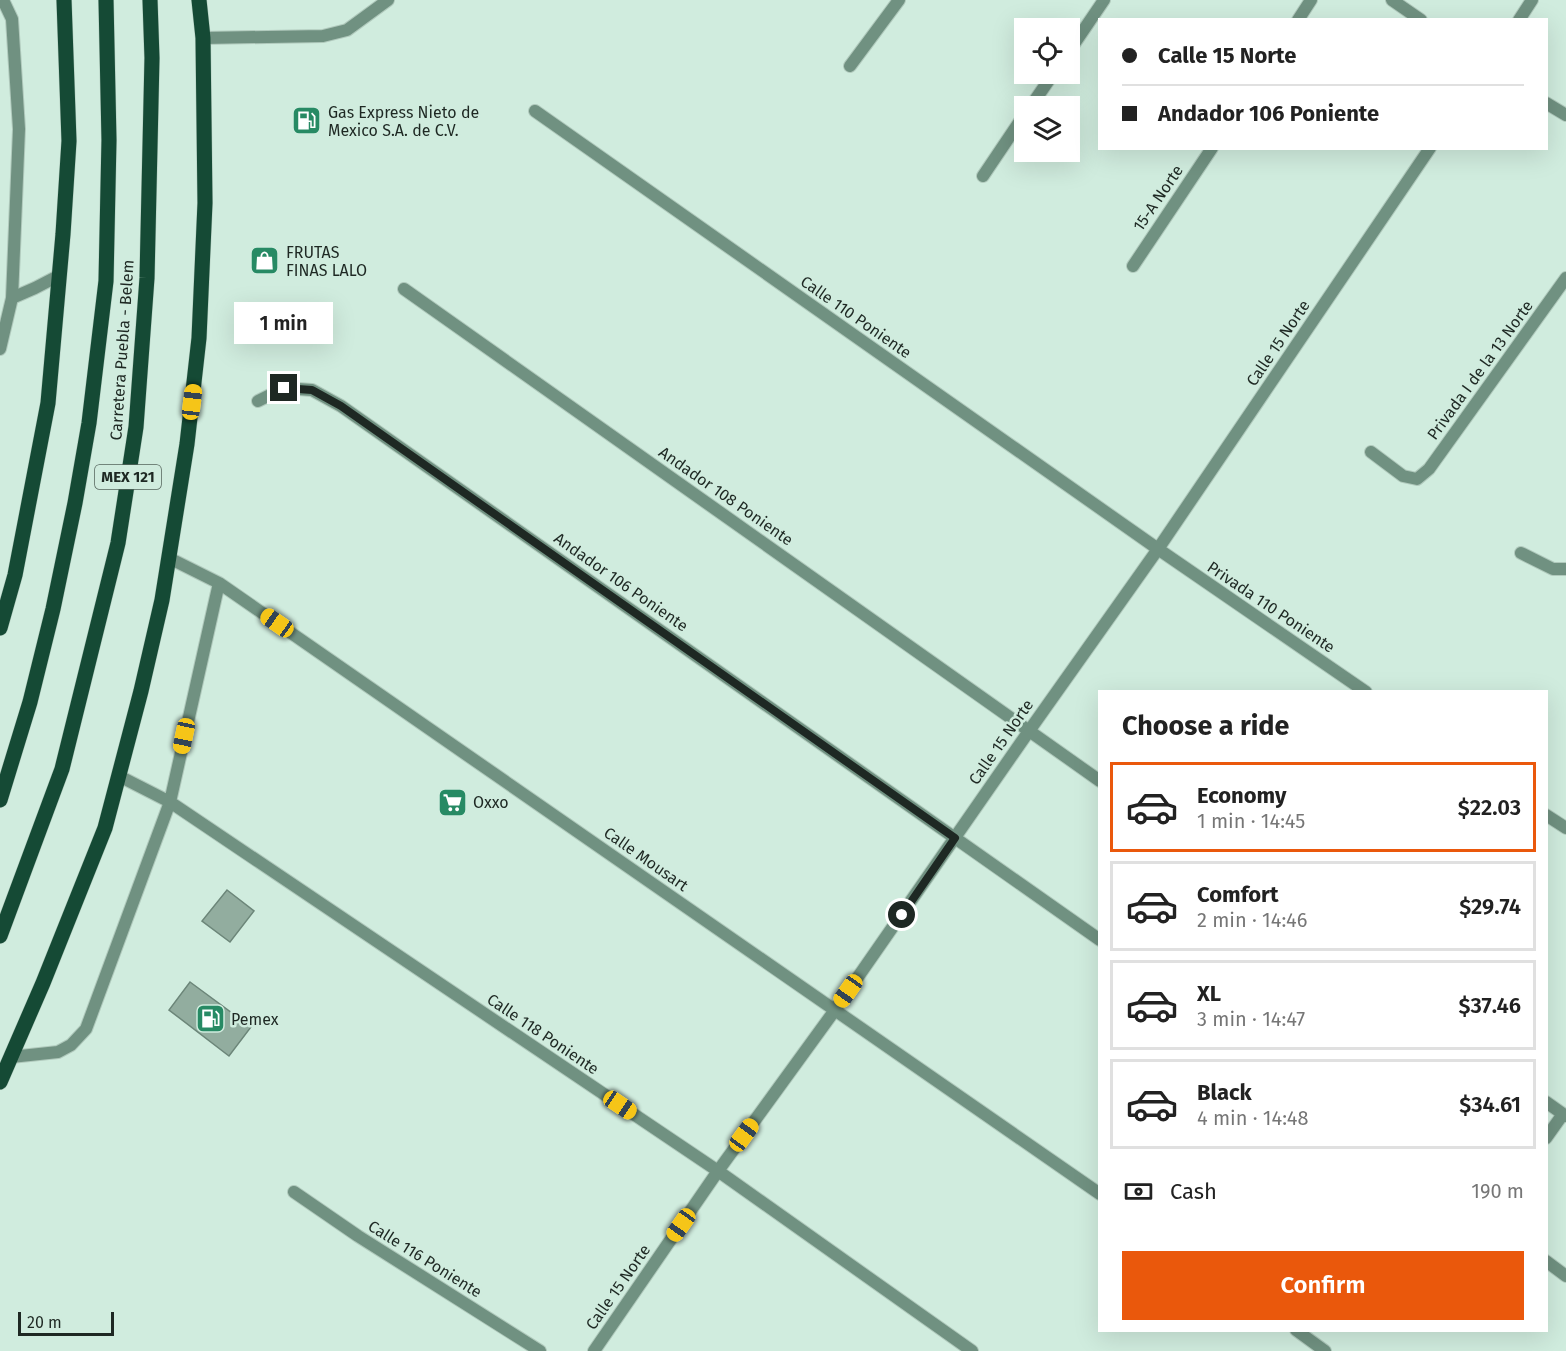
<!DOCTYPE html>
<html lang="en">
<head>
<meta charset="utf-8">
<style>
  body { margin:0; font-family:"Fira Sans",sans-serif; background:#f2f2f2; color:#222; height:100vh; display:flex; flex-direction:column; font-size:22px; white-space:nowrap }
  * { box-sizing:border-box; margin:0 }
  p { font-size:20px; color:#767676 }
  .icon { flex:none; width:33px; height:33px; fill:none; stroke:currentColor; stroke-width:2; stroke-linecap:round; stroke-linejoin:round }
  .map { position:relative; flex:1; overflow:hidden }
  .drawer { position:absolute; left:1098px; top:690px; width:450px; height:642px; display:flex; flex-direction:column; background:#fff; border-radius:0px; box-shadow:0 6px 24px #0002 }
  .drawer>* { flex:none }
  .hud { position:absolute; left:1098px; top:18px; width:450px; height:132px; border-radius:0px; box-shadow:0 6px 24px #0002; display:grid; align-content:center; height:132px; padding:0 24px; background:#fff }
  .buttons { position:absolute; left:1014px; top:18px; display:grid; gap:12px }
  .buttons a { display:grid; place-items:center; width:66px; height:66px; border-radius:0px; background:#fff; box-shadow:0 6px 24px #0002; font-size:30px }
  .scale { position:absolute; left:18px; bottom:15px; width:96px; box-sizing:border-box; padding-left:6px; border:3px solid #1e2823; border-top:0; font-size:16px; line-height:21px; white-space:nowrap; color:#1e2823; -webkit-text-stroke:4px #d0ecde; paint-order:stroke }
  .end { position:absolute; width:27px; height:27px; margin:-14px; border:8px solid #1e2823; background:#fff; box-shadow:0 0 0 3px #fff }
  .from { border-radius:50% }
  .bubble { position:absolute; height:42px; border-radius:0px; background:#fff; box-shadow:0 6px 24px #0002; font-size:20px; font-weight:600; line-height:42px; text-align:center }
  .car { position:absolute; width:18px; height:36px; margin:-18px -9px; border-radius:8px; box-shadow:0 0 4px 2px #0007; background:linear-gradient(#f5c518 24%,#345 0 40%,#f5c518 0 76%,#345 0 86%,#f5c518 0) }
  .hud b { display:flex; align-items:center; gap:21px; height:57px; font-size:22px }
  .hud b+b { border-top:2px solid #e0e0e0 }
  .hud i { width:15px; height:15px; background:#222 }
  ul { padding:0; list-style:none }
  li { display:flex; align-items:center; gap:18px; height:90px; margin:0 12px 9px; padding:0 12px; border:3px solid #e0e0e0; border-radius:0px }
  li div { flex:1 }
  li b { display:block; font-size:22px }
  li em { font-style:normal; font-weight:600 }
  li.current { border-color:#ea580c }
  li>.icon { width:54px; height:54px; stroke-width:1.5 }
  h2 { padding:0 24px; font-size:27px; line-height:72px }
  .pay { display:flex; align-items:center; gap:15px; height:66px; padding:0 24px; font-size:22px }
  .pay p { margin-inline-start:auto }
  .button { display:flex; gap:12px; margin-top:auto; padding:12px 24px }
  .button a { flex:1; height:69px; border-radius:0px; background:#ea580c; color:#fff; font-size:24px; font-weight:600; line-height:69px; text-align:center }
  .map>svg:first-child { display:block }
</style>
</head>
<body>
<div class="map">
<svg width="1566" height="1351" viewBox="0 0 1566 1351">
  <rect width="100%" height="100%" fill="#d0ecde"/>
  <path fill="#92ad9f" stroke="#6c8679" stroke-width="1.5" d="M227 890 254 911 230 942 202 921Z
    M190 982 251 1027 229 1056 169 1010Z"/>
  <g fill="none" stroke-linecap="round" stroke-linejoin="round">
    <defs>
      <path id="lane" d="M203 38 323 36 347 30 388 0
        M12 298 35 288 60 275
        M0 349 12 298 19 129 12 19 3 0
        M11 1057 58 1052 71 1045 86 1029 170 802
        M294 1192 358 1236 540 1351"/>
      <path id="street" d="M1392 0 1421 20
        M1298 20 1311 0
        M1519 20 1532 0
        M1070 50 1104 0
        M850 66 899 0
        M1546 103 1566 115
        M1031 106 1053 74
        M535 111 1158 549 1366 692
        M983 176 1024 115
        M1133 266 1212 148
        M404 289 1100 781
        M258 401 284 388 312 390 341 406 1100 940
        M1371 452 1403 476 1417 479 1429 469 1566 278
        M1521 553 1553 569H1566
        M169 558 219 583 1100 1194
        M119 776 170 802 718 1171 972 1351
        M170 802 219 583
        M1546 815 1566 828
        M1546 1102 1566 1116
        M1546 1138 1563 1114
        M1546 1261 1566 1276
        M1296 1330 1325 1351
        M594 1351 718 1171 835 1010 1029 731 1158 549 1430 148"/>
      <path id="primary" d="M0 628 15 575 48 403 63 234 69 141 64 0
        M0 800 30 702 53 609 75 503 89 423 106 281 109 140 106 0
        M0 936 62 769 118 543 136 427 147 278 152 58 150 0
        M0 1082 43 983 105 828 141 691 162 600 187 444 199 338 205 203 203 38 199 0"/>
    </defs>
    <use href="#lane" stroke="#b0c9bc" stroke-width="14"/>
    <use href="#street" stroke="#b0c9bc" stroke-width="14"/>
    <use href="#primary" stroke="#b0c9bc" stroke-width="16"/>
    <use href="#lane" stroke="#709181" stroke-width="12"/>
    <use href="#street" stroke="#709181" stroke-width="12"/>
    <use href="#primary" stroke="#154a35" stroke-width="15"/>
  </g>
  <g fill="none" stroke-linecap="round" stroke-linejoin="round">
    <path stroke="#1e2823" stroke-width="8" d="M284 388 312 390 341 406 955 838 902 915"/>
  </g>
  <defs>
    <symbol id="fuel-square" viewBox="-11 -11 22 22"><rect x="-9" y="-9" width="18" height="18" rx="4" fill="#278a64" stroke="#d0ecde"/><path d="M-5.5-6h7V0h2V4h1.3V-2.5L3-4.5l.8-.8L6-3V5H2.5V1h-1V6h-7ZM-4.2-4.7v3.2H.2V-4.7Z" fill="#fff"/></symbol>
    <symbol id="shop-square" viewBox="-11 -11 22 22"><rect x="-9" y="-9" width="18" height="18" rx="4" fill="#278a64" stroke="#d0ecde"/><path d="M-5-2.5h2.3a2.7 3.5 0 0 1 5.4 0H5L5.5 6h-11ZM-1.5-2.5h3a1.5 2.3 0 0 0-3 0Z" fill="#fff"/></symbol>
    <symbol id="supermarket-square" viewBox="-11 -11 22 22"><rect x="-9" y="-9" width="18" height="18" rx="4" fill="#278a64" stroke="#d0ecde"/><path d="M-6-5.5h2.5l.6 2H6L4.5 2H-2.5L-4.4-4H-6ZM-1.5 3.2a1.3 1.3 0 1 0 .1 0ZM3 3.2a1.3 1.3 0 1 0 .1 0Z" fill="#fff"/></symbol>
  </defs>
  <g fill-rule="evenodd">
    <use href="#fuel-square" x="290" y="104" width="33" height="33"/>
    <use href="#shop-square" x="248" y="244" width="33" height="33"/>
    <use href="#supermarket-square" x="436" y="786" width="33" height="33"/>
    <use href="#fuel-square" x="194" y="1002" width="33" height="33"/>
  </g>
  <g text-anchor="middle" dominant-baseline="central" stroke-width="5" stroke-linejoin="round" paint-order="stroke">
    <rect fill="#d0ecde" stroke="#53635b" stroke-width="1.5" x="95" y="465" width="66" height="24" rx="4.5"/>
    <g font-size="15" font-weight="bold" fill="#1e2823">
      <text x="128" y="477">MEX 121</text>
    </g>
    <g font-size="16" fill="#1e2823" stroke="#d0ecde" text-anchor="start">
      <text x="328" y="112">Gas Express Nieto de<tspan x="328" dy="18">Mexico S.A. de C.V.</tspan></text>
      <text x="286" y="252">FRUTAS<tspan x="286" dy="18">FINAS LALO</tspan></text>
      <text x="473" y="802">Oxxo</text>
      <text x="231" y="1019">Pemex</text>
    </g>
    <g font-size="16" fill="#1e2823" stroke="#d0ecde">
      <text transform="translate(1158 198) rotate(-56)">15-A Norte</text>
      <text transform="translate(856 317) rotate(35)">Calle 110 Poniente</text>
      <text transform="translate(1278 343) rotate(-56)">Calle 15 Norte</text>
      <text transform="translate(122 350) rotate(-86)">Carretera Puebla - Belem</text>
      <text transform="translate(1480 370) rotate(-54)">Privada I de la 13 Norte</text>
      <text transform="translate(726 496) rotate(35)">Andador 108 Poniente</text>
      <text transform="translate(621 582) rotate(35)">Andador 106 Poniente</text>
      <text transform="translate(1271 607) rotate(34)">Privada 110 Poniente</text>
      <text transform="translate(1001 742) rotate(-55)">Calle 15 Norte</text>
      <text transform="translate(646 859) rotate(35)">Calle Mousart</text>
      <text transform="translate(543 1034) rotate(34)">Calle 118 Poniente</text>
      <text transform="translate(425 1259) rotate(32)">Calle 116 Poniente</text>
      <text transform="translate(618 1287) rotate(-55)">Calle 15 Norte</text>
    </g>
  </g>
</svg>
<div class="buttons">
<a><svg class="icon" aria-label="locate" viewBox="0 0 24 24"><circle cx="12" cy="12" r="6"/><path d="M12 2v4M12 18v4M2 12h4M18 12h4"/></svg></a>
<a><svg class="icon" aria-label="layers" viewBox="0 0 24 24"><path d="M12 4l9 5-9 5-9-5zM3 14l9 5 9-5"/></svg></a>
</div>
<div class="scale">20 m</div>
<i class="end from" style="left:902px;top:915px"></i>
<i class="end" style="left:284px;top:388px"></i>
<div class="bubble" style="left:234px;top:302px;width:99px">1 min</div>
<i class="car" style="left:192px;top:402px;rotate:7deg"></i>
<i class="car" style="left:277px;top:623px;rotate:305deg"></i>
<i class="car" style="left:184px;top:736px;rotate:192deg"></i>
<i class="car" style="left:848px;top:991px;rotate:215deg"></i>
<i class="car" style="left:620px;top:1105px;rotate:124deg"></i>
<i class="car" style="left:744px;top:1135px;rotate:36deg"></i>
<i class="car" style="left:681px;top:1225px;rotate:215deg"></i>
<div class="hud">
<b><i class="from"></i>Calle 15 Norte</b>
<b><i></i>Andador 106 Poniente</b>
</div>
<section class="drawer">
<h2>Choose a ride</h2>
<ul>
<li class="current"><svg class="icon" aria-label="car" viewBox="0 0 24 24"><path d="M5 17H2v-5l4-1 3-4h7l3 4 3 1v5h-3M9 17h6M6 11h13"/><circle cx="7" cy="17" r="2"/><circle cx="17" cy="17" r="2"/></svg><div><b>Economy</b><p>1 min · 14:45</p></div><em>$22.03</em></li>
<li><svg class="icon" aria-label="car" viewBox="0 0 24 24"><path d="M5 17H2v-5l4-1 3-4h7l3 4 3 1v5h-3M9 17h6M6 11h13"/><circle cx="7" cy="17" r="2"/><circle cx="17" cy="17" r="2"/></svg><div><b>Comfort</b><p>2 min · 14:46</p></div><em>$29.74</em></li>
<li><svg class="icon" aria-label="car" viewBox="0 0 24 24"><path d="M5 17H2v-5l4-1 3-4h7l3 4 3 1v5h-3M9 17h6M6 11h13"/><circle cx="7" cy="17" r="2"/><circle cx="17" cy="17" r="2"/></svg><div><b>XL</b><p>3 min · 14:47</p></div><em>$37.46</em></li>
<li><svg class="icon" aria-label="car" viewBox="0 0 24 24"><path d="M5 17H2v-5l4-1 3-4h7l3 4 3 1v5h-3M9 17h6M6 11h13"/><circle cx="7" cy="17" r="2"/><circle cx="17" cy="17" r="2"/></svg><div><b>Black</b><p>4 min · 14:48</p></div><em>$34.61</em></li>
</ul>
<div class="pay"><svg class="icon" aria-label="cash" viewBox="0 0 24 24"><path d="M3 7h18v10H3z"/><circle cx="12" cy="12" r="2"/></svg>Cash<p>190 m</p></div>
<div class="button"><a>Confirm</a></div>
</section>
</div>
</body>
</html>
